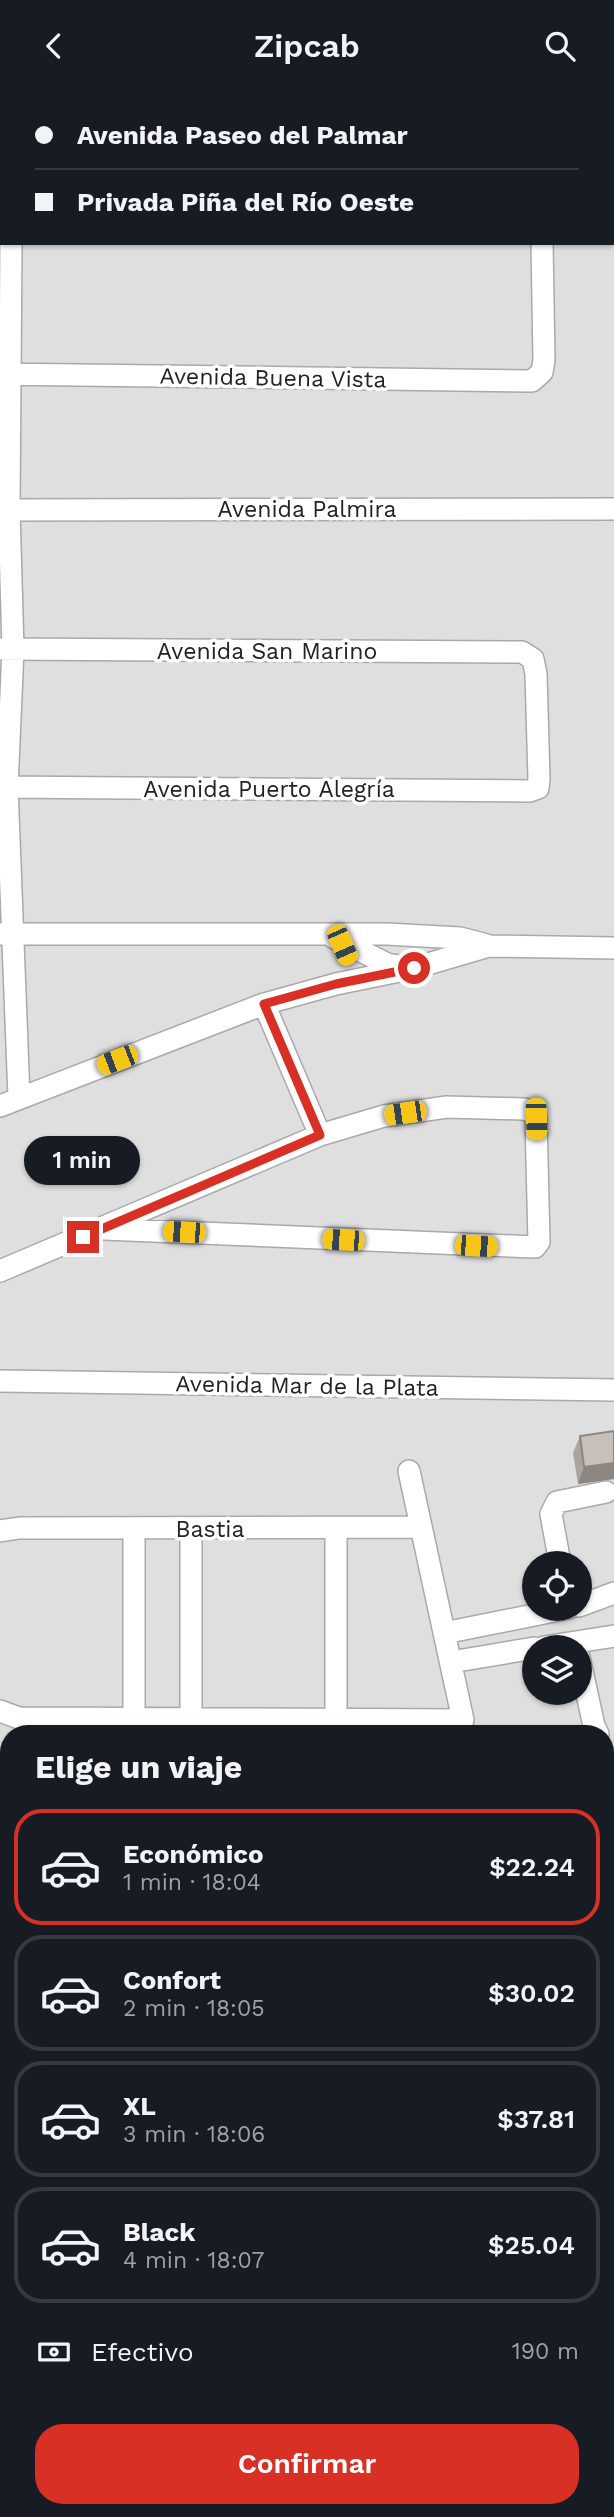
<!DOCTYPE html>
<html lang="es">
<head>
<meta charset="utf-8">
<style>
  body { margin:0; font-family:"Work Sans",sans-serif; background:#20242c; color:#f1f3f6; height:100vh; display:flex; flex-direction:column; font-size:26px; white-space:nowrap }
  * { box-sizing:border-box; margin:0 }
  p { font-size:23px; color:#9ea1a6 }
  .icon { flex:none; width:38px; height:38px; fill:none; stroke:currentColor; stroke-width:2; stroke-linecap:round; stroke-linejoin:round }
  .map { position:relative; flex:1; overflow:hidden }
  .panel { position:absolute; left:0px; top:1634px; width:614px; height:793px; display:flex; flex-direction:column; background:#171b24; border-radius:28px 28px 0 0; box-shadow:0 2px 5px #0004 }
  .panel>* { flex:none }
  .top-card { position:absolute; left:0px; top:0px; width:614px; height:154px; box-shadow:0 2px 5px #0004; display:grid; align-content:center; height:154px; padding:0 35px; background:#171b24 }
  .fabs { position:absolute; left:522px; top:1460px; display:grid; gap:14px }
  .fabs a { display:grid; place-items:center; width:70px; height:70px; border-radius:50%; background:#171b24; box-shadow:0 2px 5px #0004; font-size:35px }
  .end { position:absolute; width:32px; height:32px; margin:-16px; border:9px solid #d93025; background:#fff; box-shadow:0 0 0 4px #fff }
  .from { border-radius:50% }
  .bubble { position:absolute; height:49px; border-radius:24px; background:#171b24; box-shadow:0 2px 5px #0004; font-size:23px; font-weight:600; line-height:49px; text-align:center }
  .car { position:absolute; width:21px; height:42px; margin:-21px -10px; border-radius:9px; box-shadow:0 0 5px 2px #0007; background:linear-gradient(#f5c518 24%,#345 0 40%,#f5c518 0 76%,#345 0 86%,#f5c518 0) }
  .top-card b { display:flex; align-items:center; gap:24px; height:66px; font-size:26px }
  .top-card b+b { border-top:2px solid #363941 }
  .top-card i { width:18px; height:18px; background:#f1f3f6 }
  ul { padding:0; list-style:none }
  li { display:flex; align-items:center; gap:21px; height:116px; margin:0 14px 10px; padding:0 21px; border:4px solid #363941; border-radius:28px }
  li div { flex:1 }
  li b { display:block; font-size:26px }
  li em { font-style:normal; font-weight:600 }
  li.current { border-color:#d93025 }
  li>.icon { width:63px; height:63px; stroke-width:1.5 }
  h2 { padding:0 35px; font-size:32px; line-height:84px }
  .pay { display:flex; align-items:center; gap:18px; height:77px; padding:0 35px; font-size:26px }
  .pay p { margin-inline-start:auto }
  .cta { display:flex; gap:14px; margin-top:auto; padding:14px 35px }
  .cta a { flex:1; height:80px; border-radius:28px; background:#d93025; color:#fff; font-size:28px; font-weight:600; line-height:80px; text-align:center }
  header { display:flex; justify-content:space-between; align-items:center; height:91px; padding:0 35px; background:#171b24; font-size:32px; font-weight:600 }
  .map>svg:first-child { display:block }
</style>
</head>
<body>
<header><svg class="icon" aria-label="back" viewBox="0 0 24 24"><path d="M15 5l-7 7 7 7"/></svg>Zipcab<svg class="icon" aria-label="search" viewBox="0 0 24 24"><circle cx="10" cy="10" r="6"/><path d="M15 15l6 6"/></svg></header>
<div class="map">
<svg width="614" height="2426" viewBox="0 0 614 2426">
  <rect width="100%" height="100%" fill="#f2efe9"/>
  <path fill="#e0dfdf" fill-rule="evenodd" d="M0 0H614V2426H0ZM2 2H612V152H2ZM534 1472H579V1517H534ZM534 1556H579V1601H534ZM9 1643H606V2418H9Z"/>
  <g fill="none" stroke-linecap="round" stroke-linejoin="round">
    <defs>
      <path id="street" d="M0 1 245 2
        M0 139H2
        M11 152 9 419 13 558 7 696 19 1006
        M0 283 532 290 542 281 544 269 542 152
        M0 419 614 418
        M0 558 522 561 533 568 536 583 539 688 538 697 529 700 0 696
        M0 843H387L460 847 487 854
        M333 846 387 873 406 876
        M264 913 320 1044
        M0 1015 264 913 336 893 414 877 489 855 614 857
        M0 1180 320 1044 384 1025 447 1016 524 1018 533 1021 536 1028 539 1151 535 1156 104 1138
        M0 1290 614 1299
        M134 1437V1629
        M336 1437V1628
        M191 1438V1630
        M0 1440 19 1437 420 1436
        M560 1472 551 1423 557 1411 606 1401
        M579 1515 614 1502
        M444 1542 569 1517
        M544 1556 614 1545
        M579 1566 594 1635 598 1643
        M451 1571 534 1557
        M0 1620 19 1627 463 1629 409 1380
        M0 1765H9
        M606 1811H614
        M0 1837H9
        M606 1845 614 1844
        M0 1952H9
        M606 2032 614 2031
        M0 2042H9
        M0 2270H9
        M98 2418 99 2426
        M246 2426V2418
        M377 2426V2418"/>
    </defs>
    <use href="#street" stroke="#a9a9a9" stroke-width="24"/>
    <use href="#street" stroke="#fff" stroke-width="21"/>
  </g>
  <path fill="#aba49e" d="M614 1340V1388L578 1393 573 1362 580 1345Z"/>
  <path fill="#8b8681" d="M614 1372V1388L578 1393 584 1376Z"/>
  <path fill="#c7bfb8" stroke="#8b8681" stroke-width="2" d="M614 1340V1372L584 1376 580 1345Z"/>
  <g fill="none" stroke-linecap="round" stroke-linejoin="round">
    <path stroke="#d93025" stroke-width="9" d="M83 1146 320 1044 264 913 336 893 414 877"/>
  </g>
  <g text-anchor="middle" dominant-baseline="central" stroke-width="7" stroke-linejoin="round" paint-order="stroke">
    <g font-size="23" fill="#222" stroke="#fff">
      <text transform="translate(273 287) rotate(1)">Avenida Buena Vista</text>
      <text x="307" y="418">Avenida Palmira</text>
      <text x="267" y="560">Avenida San Marino</text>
      <text x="269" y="698">Avenida Puerto Alegría</text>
      <text transform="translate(307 1295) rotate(1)">Avenida Mar de la Plata</text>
      <text x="210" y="1438">Bastia</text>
    </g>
  </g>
</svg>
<div class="fabs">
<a><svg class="icon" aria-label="locate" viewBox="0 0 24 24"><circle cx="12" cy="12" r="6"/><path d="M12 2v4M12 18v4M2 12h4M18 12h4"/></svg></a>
<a><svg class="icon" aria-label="layers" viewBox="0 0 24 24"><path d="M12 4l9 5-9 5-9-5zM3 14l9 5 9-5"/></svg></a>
</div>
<i class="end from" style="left:414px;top:877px"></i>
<i class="end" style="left:83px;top:1146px"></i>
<div class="bubble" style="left:24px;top:1045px;width:116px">1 min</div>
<i class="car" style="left:342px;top:854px;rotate:156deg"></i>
<i class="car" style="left:117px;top:969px;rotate:249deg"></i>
<i class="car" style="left:405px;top:1022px;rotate:262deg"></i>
<i class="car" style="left:536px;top:1028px;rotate:178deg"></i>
<i class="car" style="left:184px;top:1141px;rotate:273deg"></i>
<i class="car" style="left:343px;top:1149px;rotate:273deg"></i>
<i class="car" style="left:476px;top:1155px;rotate:93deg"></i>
<div class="top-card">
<b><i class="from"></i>Avenida Paseo del Palmar</b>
<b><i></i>Privada Piña del Río Oeste</b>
</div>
<section class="panel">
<h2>Elige un viaje</h2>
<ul>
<li class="current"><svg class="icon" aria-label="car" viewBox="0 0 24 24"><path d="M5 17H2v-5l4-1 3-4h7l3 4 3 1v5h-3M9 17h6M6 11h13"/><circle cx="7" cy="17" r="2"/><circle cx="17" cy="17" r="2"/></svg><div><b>Económico</b><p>1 min · 18:04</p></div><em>$22.24</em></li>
<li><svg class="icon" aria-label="car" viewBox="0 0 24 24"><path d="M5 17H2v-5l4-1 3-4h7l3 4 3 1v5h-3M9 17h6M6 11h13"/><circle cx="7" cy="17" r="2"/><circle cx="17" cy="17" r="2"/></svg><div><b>Confort</b><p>2 min · 18:05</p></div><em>$30.02</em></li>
<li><svg class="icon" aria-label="car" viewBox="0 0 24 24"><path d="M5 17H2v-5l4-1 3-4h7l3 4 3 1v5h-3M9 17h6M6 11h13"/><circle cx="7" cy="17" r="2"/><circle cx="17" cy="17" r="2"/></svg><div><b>XL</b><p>3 min · 18:06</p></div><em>$37.81</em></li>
<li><svg class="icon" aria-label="car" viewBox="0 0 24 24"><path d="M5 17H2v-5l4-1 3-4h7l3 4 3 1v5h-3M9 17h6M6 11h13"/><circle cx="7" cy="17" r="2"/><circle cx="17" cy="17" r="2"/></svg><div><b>Black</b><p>4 min · 18:07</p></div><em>$25.04</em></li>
</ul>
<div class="pay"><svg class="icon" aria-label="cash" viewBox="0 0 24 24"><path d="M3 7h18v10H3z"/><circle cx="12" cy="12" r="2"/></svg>Efectivo<p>190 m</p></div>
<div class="cta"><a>Confirmar</a></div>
</section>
</div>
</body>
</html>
